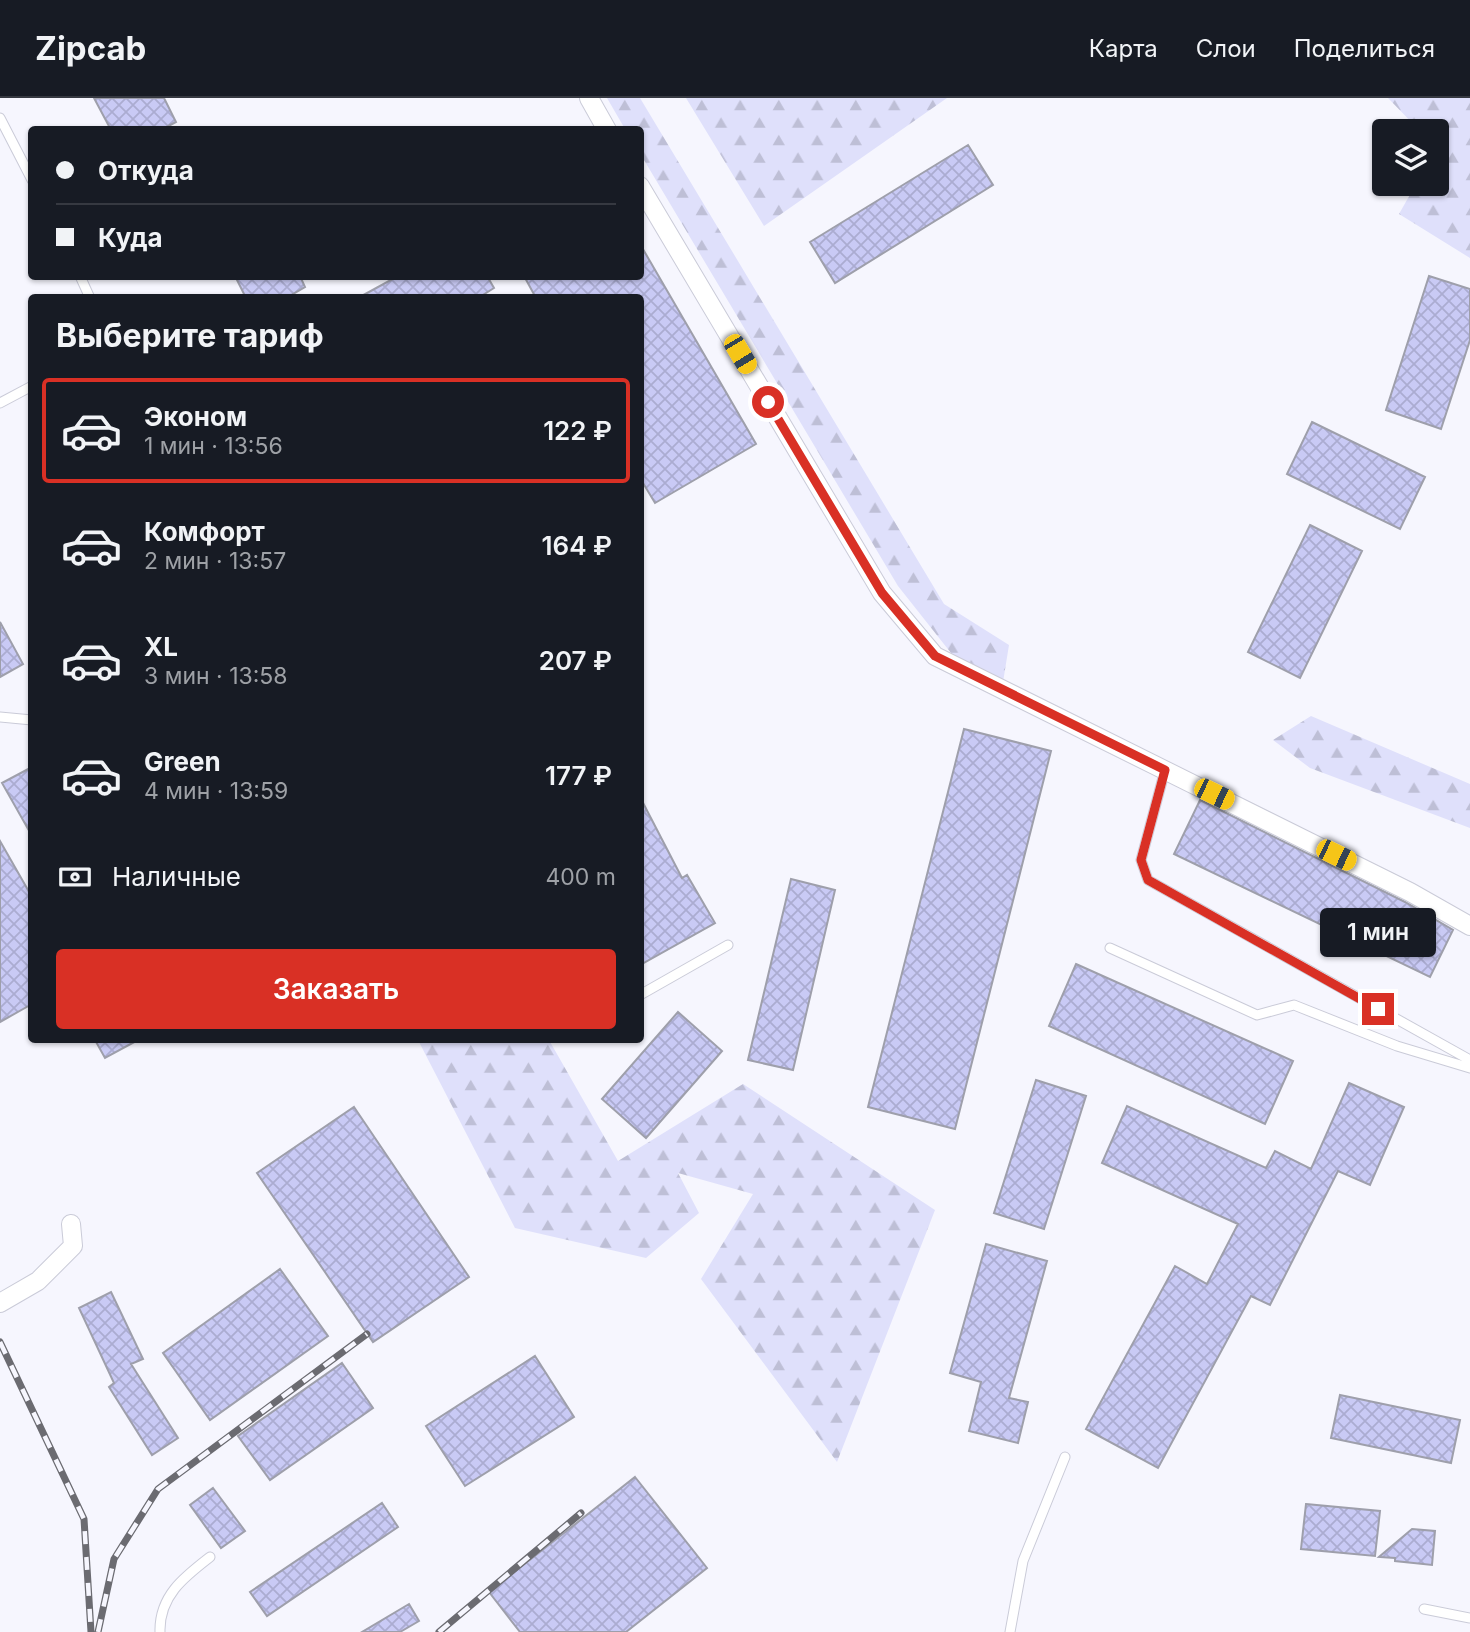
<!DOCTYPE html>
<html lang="ru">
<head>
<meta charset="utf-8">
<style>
  body { margin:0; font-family:Inter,sans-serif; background:#20242c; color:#f1f3f6; height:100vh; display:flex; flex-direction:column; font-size:26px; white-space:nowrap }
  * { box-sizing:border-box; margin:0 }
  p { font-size:23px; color:#9ea1a6 }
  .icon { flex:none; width:38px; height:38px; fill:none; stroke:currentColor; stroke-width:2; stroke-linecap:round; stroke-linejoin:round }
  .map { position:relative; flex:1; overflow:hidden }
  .sheet { position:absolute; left:28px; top:196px; width:616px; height:749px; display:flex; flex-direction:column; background:#171b24; border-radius:7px; box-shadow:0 2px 5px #0004 }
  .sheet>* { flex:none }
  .banner { position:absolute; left:28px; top:28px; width:616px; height:154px; border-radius:7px; box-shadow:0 2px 5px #0004; display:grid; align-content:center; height:154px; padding:0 28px; background:#171b24 }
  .controls { position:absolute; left:1372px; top:21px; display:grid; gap:14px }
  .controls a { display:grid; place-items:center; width:77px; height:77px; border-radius:7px; background:#171b24; box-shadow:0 2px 5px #0004; font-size:35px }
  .end { position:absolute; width:32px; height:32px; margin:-16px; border:9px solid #d93025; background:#fff; box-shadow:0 0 0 4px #fff }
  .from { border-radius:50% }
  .bubble { position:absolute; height:49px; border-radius:7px; background:#171b24; box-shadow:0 2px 5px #0004; font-size:23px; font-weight:600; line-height:49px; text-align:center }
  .car { position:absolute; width:21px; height:42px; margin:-21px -10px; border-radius:9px; box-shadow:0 0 5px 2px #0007; background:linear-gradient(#f5c518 24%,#345 0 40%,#f5c518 0 76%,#345 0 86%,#f5c518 0) }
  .banner b { display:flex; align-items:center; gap:24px; height:66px; font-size:26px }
  .banner b+b { border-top:2px solid #363941 }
  .banner i { width:18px; height:18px; background:#f1f3f6 }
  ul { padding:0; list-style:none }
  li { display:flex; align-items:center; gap:21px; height:105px; margin:0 14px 10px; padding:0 14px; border:4px solid transparent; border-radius:7px }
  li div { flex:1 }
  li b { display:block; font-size:26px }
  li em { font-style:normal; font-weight:600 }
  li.selected { border-color:#d93025 }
  li>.icon { width:63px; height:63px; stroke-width:1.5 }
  h2 { padding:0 28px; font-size:32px; line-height:84px }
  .pay { display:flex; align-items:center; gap:18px; height:77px; padding:0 28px; font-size:26px }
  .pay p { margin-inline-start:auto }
  .cta { display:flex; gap:14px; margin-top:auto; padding:14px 28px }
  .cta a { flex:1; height:80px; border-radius:7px; background:#d93025; color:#fff; font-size:28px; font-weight:600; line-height:80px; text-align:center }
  header { display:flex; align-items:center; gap:42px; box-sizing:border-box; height:98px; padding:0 35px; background:#171b24; border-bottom:2px solid #363941 }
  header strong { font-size:33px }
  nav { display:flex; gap:38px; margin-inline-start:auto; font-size:24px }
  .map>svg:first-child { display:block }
</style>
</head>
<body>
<header>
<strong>Zipcab</strong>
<nav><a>Карта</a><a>Слои</a><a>Поделиться</a></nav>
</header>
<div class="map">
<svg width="1470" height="1534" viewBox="0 0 1470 1534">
  <defs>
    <pattern id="forest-firs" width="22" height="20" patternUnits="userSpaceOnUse" patternTransform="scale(1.75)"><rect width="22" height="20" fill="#dfe0fb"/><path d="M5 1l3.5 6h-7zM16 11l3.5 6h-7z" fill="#bebfd6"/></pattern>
    <pattern id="building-cross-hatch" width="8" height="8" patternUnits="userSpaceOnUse" patternTransform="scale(1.75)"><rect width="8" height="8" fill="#c9caf5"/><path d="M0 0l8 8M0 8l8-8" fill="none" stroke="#abacd1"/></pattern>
  </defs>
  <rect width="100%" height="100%" fill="#f6f6fe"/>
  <path fill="url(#forest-firs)" d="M607 0H640L944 506 1009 547 1003 584 951 555 898 488 641 57 640 32 625 31Z
    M686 0H947L764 128Z
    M1388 0H1470V160L1399 116 1416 86H1437V33H1420Z
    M1311 618 1470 686V730L1310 670 1273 642Z
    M418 942H549L618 1063 743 986 935 1112 837 1364 701 1181 753 1096 678 1075 699 1115 646 1160 515 1130Z"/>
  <path fill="url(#building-cross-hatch)" stroke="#9e9fab" stroke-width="2" d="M94 0H164L176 24 161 32H111Z
    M968 47 993 87 835 185 810 144Z
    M640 146 756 346 655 405 640 380V200H536L524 178H640Z
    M235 178H300L305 189 286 200H246Z
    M398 178H487L494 190 478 200H358Z
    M1429 178 1470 191V242L1441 331 1386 312Z
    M1312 324 1425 379 1400 431 1287 376Z
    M1310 427 1362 453 1300 580 1248 554Z
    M0 524 23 566 0 579Z
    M964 631 1051 653 955 1031 868 1009Z
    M32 669V738L2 685Z
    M640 699 682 780 687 777 715 825 640 867Z
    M1200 702 1405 804 1453 832 1430 879 1174 756Z
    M0 743 32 799V906L0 924Z
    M791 781 835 792 793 972 748 962Z
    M1076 866 1293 963 1265 1026 1049 928Z
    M678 914 722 953 646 1040 602 1001Z
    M95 942H138L105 960Z
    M1036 982 1086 998 1044 1131 994 1115Z
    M1349 985 1404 1009 1370 1087 1338 1073 1270 1207 1251 1198 1158 1370 1086 1331 1175 1168 1207 1186 1238 1126 1102 1065 1127 1008 1266 1070 1275 1053 1311 1071Z
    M354 1009 469 1179 373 1244 257 1075Z
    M986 1146 1047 1163 1009 1300 1028 1304 1018 1345 969 1333 981 1284 950 1275Z
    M280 1171 328 1238 210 1322 163 1255Z
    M111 1194 143 1261 131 1266 178 1340 152 1357 109 1289 114 1285 79 1210Z
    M535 1258 574 1319 465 1388 426 1328Z
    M342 1265 373 1310 270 1382 238 1338Z
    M1340 1297 1460 1322 1451 1365 1331 1340Z
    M635 1379 707 1470 626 1534H520L489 1494Z
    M213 1390 245 1433 221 1450 190 1407Z
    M382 1405 398 1429 267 1518 250 1494Z
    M1306 1406 1380 1413 1375 1458 1301 1451Z
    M1412 1431 1435 1433 1432 1467 1395 1463V1460L1379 1459Z
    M409 1506 419 1523 400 1534H362Z"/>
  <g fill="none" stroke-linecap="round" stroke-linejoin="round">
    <defs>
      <path id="service" d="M0 20 32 82
        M80 178 90 200
        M0 305 32 288
        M0 619 32 622
        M1165 672 1141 762 1148 782 1470 962
        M1110 850 1257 917 1294 907 1397 948 1470 970
        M640 897 728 847
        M1424 1511 1470 1520
        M160 1534C159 1498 184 1479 210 1459
        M1010 1534 1023 1463 1065 1359"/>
      <path id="minor" d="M589 0 607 32
        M640 88 882 495 935 558 1410 794 1470 828
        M0 1205 38 1183 73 1148 71 1126"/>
    </defs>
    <use href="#service" stroke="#cacbd8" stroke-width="11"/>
    <use href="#minor" stroke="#cacbd8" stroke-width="20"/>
    <use href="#service" stroke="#fff" stroke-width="9"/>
    <use href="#minor" stroke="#fff" stroke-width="18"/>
    <defs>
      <path id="rail" d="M0 1244 84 1421 91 1534
        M98 1534 114 1461 158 1391 367 1236
        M439 1534 581 1415"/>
    </defs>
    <use href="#rail" stroke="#6b6b71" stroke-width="7"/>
    <use href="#rail" stroke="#f6f6fe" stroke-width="4.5" stroke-dasharray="13" stroke-linecap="butt"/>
  </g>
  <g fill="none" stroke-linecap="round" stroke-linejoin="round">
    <path stroke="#d93025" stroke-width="9" d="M768 304 882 495 935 558 1165 672 1141 762 1148 782 1378 911"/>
  </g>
</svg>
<div class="controls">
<a><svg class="icon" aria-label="layers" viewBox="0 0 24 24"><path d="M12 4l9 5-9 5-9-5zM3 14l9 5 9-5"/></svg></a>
</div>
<i class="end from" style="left:768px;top:304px"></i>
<i class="end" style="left:1378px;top:911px"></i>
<div class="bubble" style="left:1320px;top:810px;width:116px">1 мин</div>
<i class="car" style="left:740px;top:256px;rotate:149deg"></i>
<i class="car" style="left:1214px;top:696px;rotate:116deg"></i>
<i class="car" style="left:1336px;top:757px;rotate:116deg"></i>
<div class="banner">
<b><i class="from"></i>Откуда</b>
<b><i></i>Куда</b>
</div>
<section class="sheet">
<h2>Выберите тариф</h2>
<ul>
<li class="selected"><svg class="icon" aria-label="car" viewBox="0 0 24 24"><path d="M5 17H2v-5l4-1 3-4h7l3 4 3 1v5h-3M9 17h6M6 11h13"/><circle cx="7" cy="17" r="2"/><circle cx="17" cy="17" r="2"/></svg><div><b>Эконом</b><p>1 мин · 13:56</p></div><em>122 ₽</em></li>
<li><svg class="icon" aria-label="car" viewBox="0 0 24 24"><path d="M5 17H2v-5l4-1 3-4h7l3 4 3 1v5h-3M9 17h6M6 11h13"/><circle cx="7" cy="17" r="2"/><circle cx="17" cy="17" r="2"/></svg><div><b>Комфорт</b><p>2 мин · 13:57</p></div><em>164 ₽</em></li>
<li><svg class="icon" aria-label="car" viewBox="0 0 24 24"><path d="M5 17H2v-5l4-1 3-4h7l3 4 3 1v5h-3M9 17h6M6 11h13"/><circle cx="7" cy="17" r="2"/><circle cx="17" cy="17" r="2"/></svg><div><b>XL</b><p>3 мин · 13:58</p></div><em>207 ₽</em></li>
<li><svg class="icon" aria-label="car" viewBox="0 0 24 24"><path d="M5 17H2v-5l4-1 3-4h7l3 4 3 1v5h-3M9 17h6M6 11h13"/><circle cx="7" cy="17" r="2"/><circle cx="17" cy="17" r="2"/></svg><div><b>Green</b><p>4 мин · 13:59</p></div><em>177 ₽</em></li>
</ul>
<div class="pay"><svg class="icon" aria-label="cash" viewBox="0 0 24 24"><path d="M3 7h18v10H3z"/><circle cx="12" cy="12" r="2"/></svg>Наличные<p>400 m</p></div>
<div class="cta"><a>Заказать</a></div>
</section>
</div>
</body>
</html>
